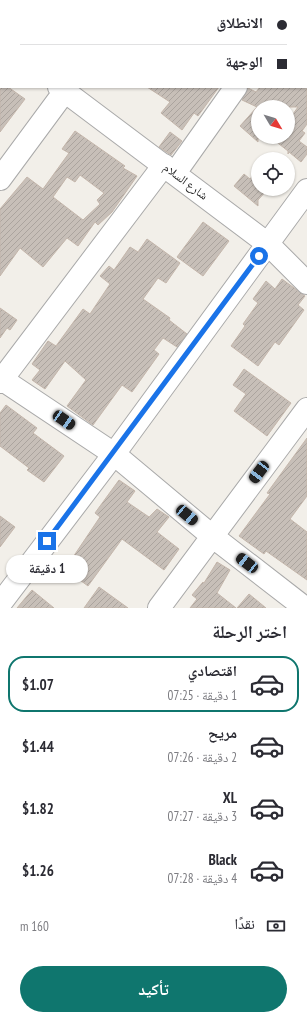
<!DOCTYPE html>
<html lang="ar">
<head>
<meta charset="utf-8">
<style>
  body { margin:0; font-family:"PT Sans Narrow","Noto Naskh Arabic",sans-serif; background:#f2f2f3; color:#2b2b33; direction:rtl; height:100vh; display:flex; flex-direction:column; font-size:15px; white-space:nowrap }
  * { box-sizing:border-box; margin:0 }
  p { font-size:13px; color:#7c7c81 }
  .icon { flex:none; width:22px; height:22px; fill:none; stroke:currentColor; stroke-width:2; stroke-linecap:round; stroke-linejoin:round }
  .map { position:relative; height:608px; overflow:hidden; direction:ltr }
  .side { display:flex; flex-direction:column; background:#fff; flex:1 }
  .side>* { flex:none }
  .banner { position:absolute; left:0px; top:0px; width:307px; height:88px; box-shadow:0 1px 3px #0004; direction:rtl; display:grid; align-content:center; height:88px; padding:0 20px; background:#fff }
  .needle { width:26px; rotate:128deg }
  .buttons { position:absolute; left:251px; top:100px; display:grid; gap:8px }
  .buttons a { display:grid; place-items:center; width:44px; height:44px; border-radius:50%; background:#fff; box-shadow:0 1px 3px #0004; font-size:20px }
  .end { position:absolute; width:18px; height:18px; margin:-9px; border:5px solid #1a73e8; background:#fff; box-shadow:0 0 0 2px #fff }
  .from { border-radius:50% }
  .bubble { position:absolute; height:28px; border-radius:14px; background:#fff; box-shadow:0 1px 3px #0004; font-size:13px; font-weight:700; line-height:28px; text-align:center; direction:rtl }
  .car { position:absolute; width:12px; height:24px; margin:-12px -6px; border-radius:5px; box-shadow:0 0 3px 1px #0007; background:linear-gradient(#222 24%,#8ab4d8 0 40%,#222 0 76%,#8ab4d8 0 86%,#222 0) }
  .banner b { display:flex; align-items:center; gap:14px; height:38px; font-size:15px }
  .banner b+b { border-top:1px solid #e1e1e2 }
  .banner i { width:10px; height:10px; background:#2b2b33 }
  ul { padding:0; list-style:none }
  li { display:flex; align-items:center; gap:12px; height:56px; margin:0 8px 6px; padding:0 12px; border:2px solid transparent; border-radius:16px }
  li div { flex:1 }
  li b { display:block; font-size:15px }
  li em { font-style:normal; font-weight:700 }
  li.current { border-color:#0f766e }
  li>.icon { width:36px; height:36px; stroke-width:1.5 }
  h2 { padding:0 20px; font-size:18px; line-height:48px }
  .pay { display:flex; align-items:center; gap:10px; height:44px; padding:0 20px; font-size:15px }
  .pay p { margin-inline-start:auto }
  .button { display:flex; gap:8px; margin-top:auto; padding:8px 20px }
  .button a { flex:1; height:46px; border-radius:24px; background:#0f766e; color:#fff; font-size:16px; font-weight:700; line-height:46px; text-align:center }
  .map>svg:first-child { display:block }
</style>
</head>
<body>
<div class="map">
<svg width="307" height="608" viewBox="0 0 307 608">
  <defs>
    <pattern id="building-hatch" width="6" height="6" patternUnits="userSpaceOnUse"><rect width="6" height="6" fill="#c7bfb8"/><path d="M-1 1l2-2M0 6l6-6M5 7l2-2" fill="none" stroke="#aba49e"/></pattern>
  </defs>
  <rect width="100%" height="100%" fill="#f2efe9"/>
  <path fill="url(#building-hatch)" stroke="#c4b6ab" fill-rule="evenodd" d="M0 81 1 87H8L25 99 0 132Z
    M147 87H219L198 116 194 113 182 130 161 113 170 102Z
    M260 87H307V124L302 131 305 133 299 141 307 147V154L301 162 289 152 288 154V151L270 137H288V121L298 107H258V142L240 126 257 107 242 100 248 88 256 92Z
    M75 131 125 166 123 168 137 176 112 212 98 225 95 222 78 246 67 238 43 267 20 248 0 276V209L27 177 43 189 69 153 62 149ZM80 175 104 193 97 200 100 204 83 220 53 197 67 177 75 182Z
    M170 132 182 141 171 155 159 147Z
    M258 169V189H268L258 200V206L234 186 244 174 250 179Z
    M203 222 229 241 203 276 177 257Z
    M147 239 180 263 166 283 158 278 143 299 170 318 169 320 187 334 177 347 163 338 154 350 159 354 132 392 122 385 93 425 67 406 86 380 65 361 45 389 32 380 40 370 32 364 48 341 56 346 83 309 90 314 110 284 100 276 109 266 114 270 130 247 138 252Z
    M282 279 305 296 298 305 304 310 279 345 275 342 258 366 231 346 245 326 243 324 258 303 253 299 266 281 275 289Z
    M0 308 17 320 10 330 7 328 0 338Z
    M244 369 291 403 267 436 234 411 246 394 233 385Z
    M6 405 37 428 33 433 64 456 44 482 27 470 29 468 0 446V413Z
    M307 438V496L290 519 307 532V580L266 551 264 554 239 536 270 494 267 493Z
    M119 480 135 491 127 502 149 517 157 509 169 517 157 532 179 549 164 570 122 539 88 586 65 569 100 517 95 513Z
    M0 516 15 527 0 547Z
    M217 562 230 570 217 593 236 608H190L197 599 192 595 203 582 204 583Z
    M99 587 128 608H84Z
    M32 590 54 608H17Z
    M249 594 266 608H237Z"/>
  <g fill="none" stroke-linecap="round" stroke-linejoin="round">
    <defs>
      <path id="minor" d="M16 1 17 0
        M155 1V0
        M297 1 298 0
        M0 23 1 22
        M0 43 1 44
        M59 87 268 244 307 283
        M175 173 236 87
        M0 179 65 91
        M0 378 114 454 212 536 305 608
        M0 382 164 165
        M0 604 114 454 307 190
        M159 608 307 409"/>
    </defs>
    <use href="#minor" stroke="#a9a9a9" stroke-width="24"/>
    <use href="#minor" stroke="#fff" stroke-width="22"/>
  </g>
  <g fill="none" stroke-linecap="round" stroke-linejoin="round">
    <path stroke="#1a73e8" stroke-width="5" d="M47 541 259 256"/>
  </g>
  <g text-anchor="middle" dominant-baseline="central" stroke-width="3" stroke-linejoin="round" paint-order="stroke">
    <g font-size="12" fill="#222" stroke="#fff">
      <text transform="translate(186 181) rotate(37)">شارع السلام</text>
    </g>
  </g>
</svg>
<div class="buttons">
<a><svg class="needle" viewBox="-14 -14 28 28"><path d="M0-13l5 13h-10z" fill="#e53935"/><path d="M0 13l5-13h-10z" fill="#7c7c81"/></svg></a>
<a><svg class="icon" aria-label="locate" viewBox="0 0 24 24"><circle cx="12" cy="12" r="6"/><path d="M12 2v4M12 18v4M2 12h4M18 12h4"/></svg></a>
</div>
<i class="end from" style="left:259px;top:256px"></i>
<i class="end" style="left:47px;top:541px"></i>
<div class="bubble" style="left:6px;top:555px;width:82px">1 دقيقة</div>
<i class="car" style="left:64px;top:420px;rotate:124deg"></i>
<i class="car" style="left:259px;top:472px;rotate:217deg"></i>
<i class="car" style="left:187px;top:515px;rotate:130deg"></i>
<i class="car" style="left:247px;top:563px;rotate:308deg"></i>
<div class="banner">
<b><i class="from"></i>الانطلاق</b>
<b><i></i>الوجهة</b>
</div>
</div>
<section class="side">
<h2>اختر الرحلة</h2>
<ul>
<li class="current"><svg class="icon" aria-label="car" viewBox="0 0 24 24"><path d="M5 17H2v-5l4-1 3-4h7l3 4 3 1v5h-3M9 17h6M6 11h13"/><circle cx="7" cy="17" r="2"/><circle cx="17" cy="17" r="2"/></svg><div><b>اقتصادي</b><p>1 دقيقة · 07:25</p></div><em>$1.07</em></li>
<li><svg class="icon" aria-label="car" viewBox="0 0 24 24"><path d="M5 17H2v-5l4-1 3-4h7l3 4 3 1v5h-3M9 17h6M6 11h13"/><circle cx="7" cy="17" r="2"/><circle cx="17" cy="17" r="2"/></svg><div><b>مريح</b><p>2 دقيقة · 07:26</p></div><em>$1.44</em></li>
<li><svg class="icon" aria-label="car" viewBox="0 0 24 24"><path d="M5 17H2v-5l4-1 3-4h7l3 4 3 1v5h-3M9 17h6M6 11h13"/><circle cx="7" cy="17" r="2"/><circle cx="17" cy="17" r="2"/></svg><div><b>XL</b><p>3 دقيقة · 07:27</p></div><em>$1.82</em></li>
<li><svg class="icon" aria-label="car" viewBox="0 0 24 24"><path d="M5 17H2v-5l4-1 3-4h7l3 4 3 1v5h-3M9 17h6M6 11h13"/><circle cx="7" cy="17" r="2"/><circle cx="17" cy="17" r="2"/></svg><div><b>Black</b><p>4 دقيقة · 07:28</p></div><em>$1.26</em></li>
</ul>
<div class="pay"><svg class="icon" aria-label="cash" viewBox="0 0 24 24"><path d="M3 7h18v10H3z"/><circle cx="12" cy="12" r="2"/></svg>نقدًا<p>160 m</p></div>
<div class="button"><a>تأكيد</a></div>
</section>
</body>
</html>
